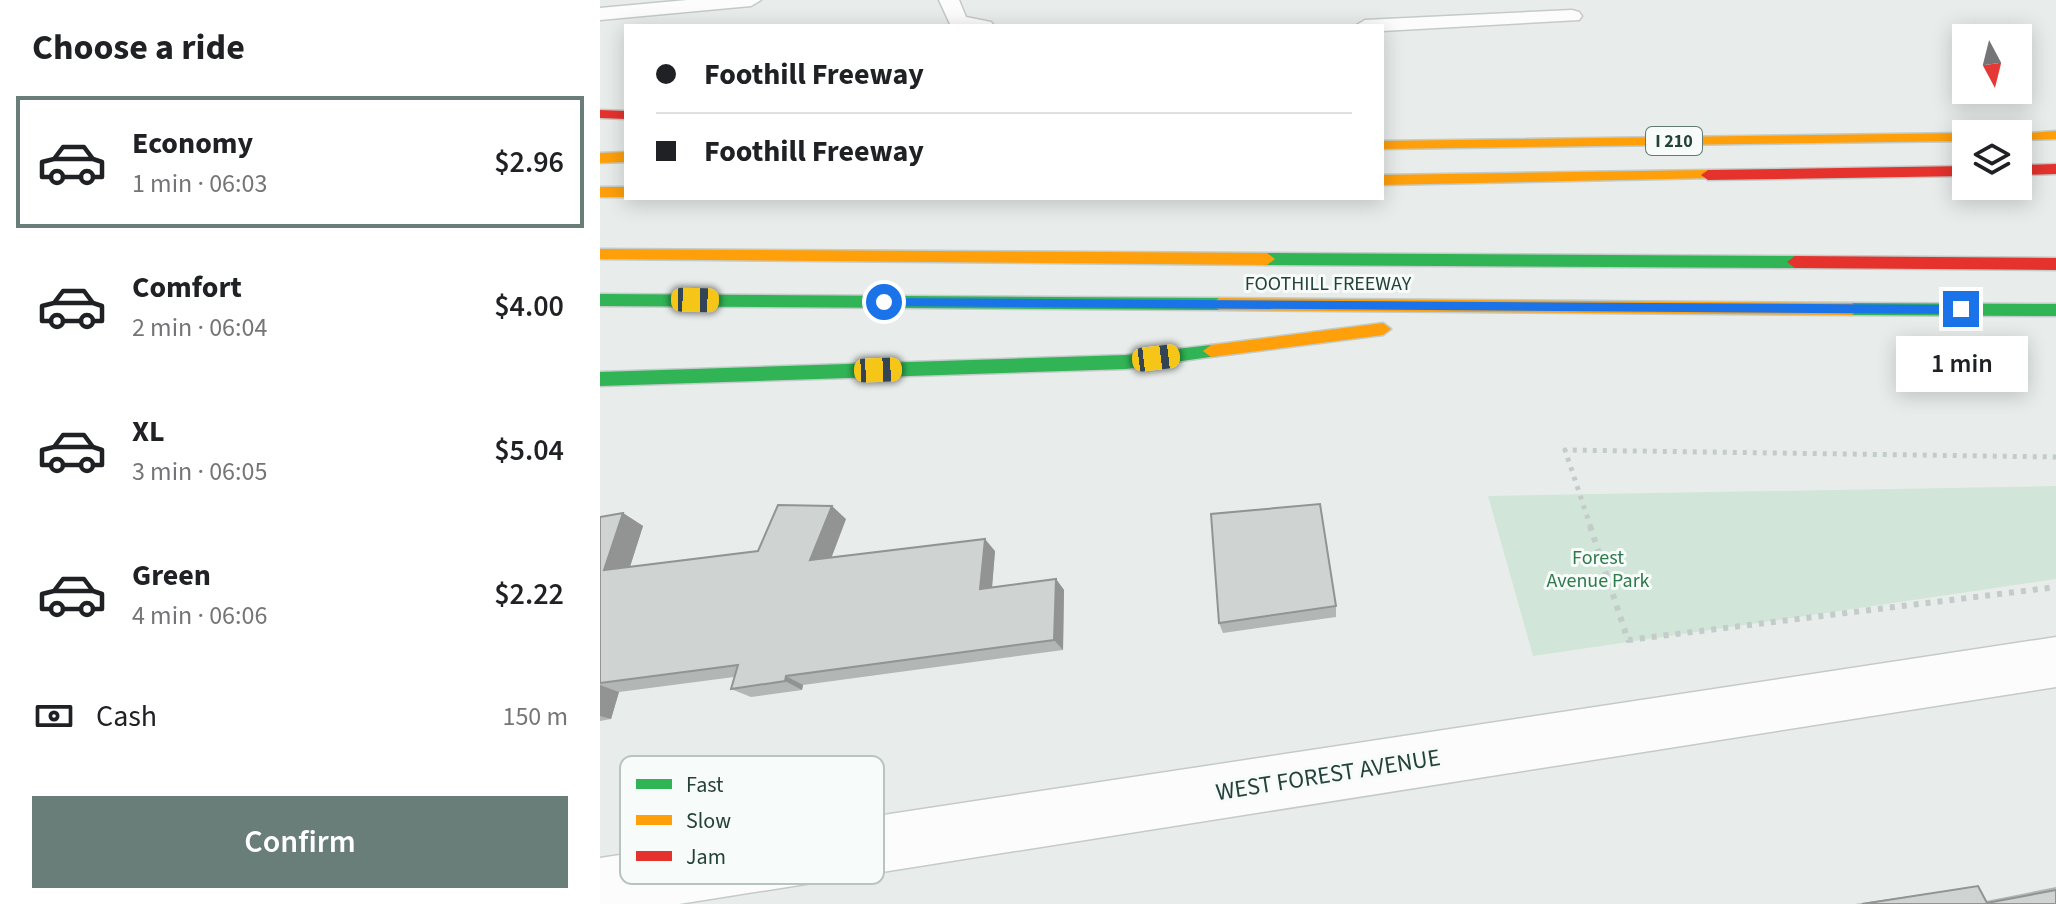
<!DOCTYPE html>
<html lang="en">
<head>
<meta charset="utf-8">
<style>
  body { margin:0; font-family:"Source Sans 3",sans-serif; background:#f6f6f6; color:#202124; height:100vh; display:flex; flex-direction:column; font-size:30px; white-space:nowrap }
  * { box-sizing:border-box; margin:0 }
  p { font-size:26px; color:#757577 }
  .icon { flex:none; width:44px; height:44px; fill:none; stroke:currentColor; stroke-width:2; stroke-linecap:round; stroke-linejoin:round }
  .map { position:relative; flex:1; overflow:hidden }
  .sheet { display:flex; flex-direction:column; background:#fff; width:600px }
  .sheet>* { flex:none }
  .guide { position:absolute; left:24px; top:24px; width:760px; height:176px; border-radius:0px; box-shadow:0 4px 20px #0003; display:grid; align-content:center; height:176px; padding:0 32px; background:#fff }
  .needle { width:52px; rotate:173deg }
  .fabs { position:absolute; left:1352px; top:24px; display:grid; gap:16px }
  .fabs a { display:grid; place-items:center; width:80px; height:80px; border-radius:0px; background:#fff; box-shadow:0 4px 20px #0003; font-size:40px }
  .end { position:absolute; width:36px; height:36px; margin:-18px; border:10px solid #1a73e8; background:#fff; box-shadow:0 0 0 4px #fff }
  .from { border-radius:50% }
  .bubble { position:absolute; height:56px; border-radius:0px; background:#fff; box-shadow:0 4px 20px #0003; font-size:26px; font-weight:600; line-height:56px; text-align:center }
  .car { position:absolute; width:24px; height:48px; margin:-24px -12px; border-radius:10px; box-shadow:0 0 6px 2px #0007; background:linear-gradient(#f5c518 24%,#345 0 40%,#f5c518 0 76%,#345 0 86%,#f5c518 0) }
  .guide b { display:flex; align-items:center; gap:28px; height:76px; font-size:30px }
  .guide b+b { border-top:2px solid #e0e0e0 }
  .guide i { width:20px; height:20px; background:#202124 }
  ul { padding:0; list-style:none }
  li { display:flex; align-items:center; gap:24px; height:132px; margin:0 16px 12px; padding:0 16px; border:4px solid transparent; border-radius:0px }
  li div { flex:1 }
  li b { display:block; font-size:30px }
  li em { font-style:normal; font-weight:600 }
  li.selected { border-color:#697e78 }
  li>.icon { width:72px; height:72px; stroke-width:1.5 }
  h2 { padding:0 32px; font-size:36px; line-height:96px }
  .pay { display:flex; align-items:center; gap:20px; height:88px; padding:0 32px; font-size:30px }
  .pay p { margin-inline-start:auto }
  .action { display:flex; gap:16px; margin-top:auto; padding:16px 32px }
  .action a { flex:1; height:92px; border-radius:0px; background:#697e78; color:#fff; font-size:32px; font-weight:600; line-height:92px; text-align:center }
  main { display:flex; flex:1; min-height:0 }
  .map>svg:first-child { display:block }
</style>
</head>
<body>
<main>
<section class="sheet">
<h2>Choose a ride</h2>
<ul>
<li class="selected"><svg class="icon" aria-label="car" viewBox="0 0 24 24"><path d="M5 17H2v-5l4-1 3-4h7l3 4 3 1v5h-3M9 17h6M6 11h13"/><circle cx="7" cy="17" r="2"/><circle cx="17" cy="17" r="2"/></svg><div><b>Economy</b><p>1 min · 06:03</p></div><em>$2.96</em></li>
<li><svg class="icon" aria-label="car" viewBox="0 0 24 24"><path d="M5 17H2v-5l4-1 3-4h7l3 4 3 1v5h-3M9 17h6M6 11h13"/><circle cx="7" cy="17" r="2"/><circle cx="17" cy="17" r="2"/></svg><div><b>Comfort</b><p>2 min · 06:04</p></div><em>$4.00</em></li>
<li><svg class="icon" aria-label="car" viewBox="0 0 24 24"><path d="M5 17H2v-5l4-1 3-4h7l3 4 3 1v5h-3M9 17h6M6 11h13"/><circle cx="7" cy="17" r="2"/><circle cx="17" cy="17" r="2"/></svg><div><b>XL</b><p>3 min · 06:05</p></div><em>$5.04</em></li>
<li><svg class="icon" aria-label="car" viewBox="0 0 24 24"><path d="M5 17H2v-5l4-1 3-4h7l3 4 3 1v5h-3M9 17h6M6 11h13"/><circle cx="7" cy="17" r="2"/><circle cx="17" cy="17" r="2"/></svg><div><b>Green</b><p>4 min · 06:06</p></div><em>$2.22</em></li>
</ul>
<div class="pay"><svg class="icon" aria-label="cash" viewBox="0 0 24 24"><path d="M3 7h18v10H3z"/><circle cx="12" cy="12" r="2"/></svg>Cash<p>150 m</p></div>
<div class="action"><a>Confirm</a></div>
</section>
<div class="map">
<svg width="1456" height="904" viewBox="0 0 1456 904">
  <rect width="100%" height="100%" fill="#e8edeb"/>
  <path fill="#d1e6d8" d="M1456 486V579L933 656 888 496Z"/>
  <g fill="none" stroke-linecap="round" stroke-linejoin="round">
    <defs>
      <path id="lane" d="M87 0H161L151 6 0 20V8Z
        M339 0H359L366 17 391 22 394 26H351Z
        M972 10 979 12 982 16 979 20 782 31V26H755L765 20Z"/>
      <path id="street" d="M1456 637V687L79 904H0V858Z"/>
      <path id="fast" d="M667 253 1195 256 1203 262 1195 268 667 265 659 259Z
        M0 294 619 298 627 304 619 310 0 306Z
        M1252 303 1456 304V316L1252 315 1244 309Z
        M611 345 619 351 617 356 526 369 0 386V372L526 355Z"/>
      <path id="slow" d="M1456 131V139L1418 140V134H1412Z
        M1366 133 1371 134H1366V141L782 149V141Z
        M26 152V162L0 163V153Z
        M1108 170 1115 175 1113 178 782 185V175Z
        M0 187H26V197H0Z
        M0 249 667 253 675 259 667 265 0 259Z
        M619 298 1252 303 1260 309 1252 315 619 310 611 304Z
        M783 323 791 329 783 335 611 357 603 351 611 345Z"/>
      <path id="jam" d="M0 110 26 111V119L0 118Z
        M1456 164V174L1418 175V165Z
        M1366 166V176L1108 180 1101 175 1108 170Z
        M1195 256 1456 258V270L1195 268 1187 262Z"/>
    </defs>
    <use href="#lane" stroke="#c5cac8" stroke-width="3"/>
    <use href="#street" stroke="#c5cac8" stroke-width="3"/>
    <use href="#fast" stroke="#c3ccc9" stroke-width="3"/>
    <use href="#slow" stroke="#c3ccc9" stroke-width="3"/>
    <use href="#jam" stroke="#c3ccc9" stroke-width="3"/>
    <path stroke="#c3ccca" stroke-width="5" stroke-dasharray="4 6" stroke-linecap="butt" d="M991 528 965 450 1456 457"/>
    <path stroke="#c3ccca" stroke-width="6" stroke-dasharray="5 7" stroke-linecap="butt" d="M990 526 1028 640 1456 587"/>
    <use href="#lane" fill="#fcfcfc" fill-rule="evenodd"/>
    <use href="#street" fill="#fcfcfc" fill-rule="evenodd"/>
    <use href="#fast" fill="#30b455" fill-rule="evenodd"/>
    <use href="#slow" fill="#ff9f0a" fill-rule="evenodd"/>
    <use href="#jam" fill="#e5322d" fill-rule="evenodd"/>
  </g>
  <path fill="#b2b6b5" d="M23 513 43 526 30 567 158 551 246 519 231 558 395 551 392 587 456 579 464 590 463 650 203 685 202 690 151 697 131 689 134 677 19 692 11 719 0 721V517Z
    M736 606V617L623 633 619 623Z
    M1378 886 1386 901 1456 887V904H1255Z"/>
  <path fill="#919493" d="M232 506 246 519 226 572 210 560Z
    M23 513 43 526 25 582 4 570Z
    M385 539 395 551 391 600 380 589Z
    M456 579 464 590 463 650 454 640Z
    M186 676 203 685 202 690 185 681Z
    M0 685 19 692 11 719 0 716Z"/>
  <path fill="#cfd4d2" stroke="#919493" stroke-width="2" d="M720 504 736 606 619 623 611 514Z
    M178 505 232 506 210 560 385 539 380 589 456 579 454 640 186 676 185 681 131 689 138 665 0 683V517L23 513 4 570 158 551Z
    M1378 886 1387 903 1456 890V904H1262Z"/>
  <path fill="#1a73e8" d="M284 298 1361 305 1367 309 1361 314 284 306 278 302Z"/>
  <g text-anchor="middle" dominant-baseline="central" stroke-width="6" stroke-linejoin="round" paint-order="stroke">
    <rect fill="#f7fbf9" stroke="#637a73" stroke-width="2" x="1046" y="127" width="56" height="28" rx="6"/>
    <g font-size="18" font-weight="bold" fill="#24423a">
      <text x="1074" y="141">I 210</text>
    </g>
    <g font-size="20" fill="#24423a" stroke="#f7fbf9">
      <text x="728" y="284">FOOTHILL FREEWAY</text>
    </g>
    <g font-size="20" fill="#2d7a4b" stroke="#f7fbf9">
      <text x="998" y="558">Forest<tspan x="998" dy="23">Avenue Park</tspan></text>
    </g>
    <g font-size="24" fill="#24423a" stroke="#f7fbf9">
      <text transform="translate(728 775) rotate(-9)">WEST FOREST AVENUE</text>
    </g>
  </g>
  <rect x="20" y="756" width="264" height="128" rx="12" fill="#f7fbf9" stroke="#b8c4c0" stroke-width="2"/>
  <rect x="36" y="779" width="36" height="10" fill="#30b455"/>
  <rect x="36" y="815" width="36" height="10" fill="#ff9f0a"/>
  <rect x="36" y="851" width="36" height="10" fill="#e5322d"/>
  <g font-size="22" fill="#24423a">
    <text x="86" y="792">Fast</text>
    <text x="86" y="828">Slow</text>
    <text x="86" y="864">Jam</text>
  </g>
</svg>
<div class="fabs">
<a><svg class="needle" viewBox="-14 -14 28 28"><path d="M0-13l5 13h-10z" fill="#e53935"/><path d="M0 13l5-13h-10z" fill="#757577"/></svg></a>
<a><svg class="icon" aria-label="layers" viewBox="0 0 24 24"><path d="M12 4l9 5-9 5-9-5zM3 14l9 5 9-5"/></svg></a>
</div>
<i class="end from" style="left:284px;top:302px"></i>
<i class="end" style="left:1361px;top:309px"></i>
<div class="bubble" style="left:1296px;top:336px;width:132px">1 min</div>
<i class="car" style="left:95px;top:300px;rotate:91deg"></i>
<i class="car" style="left:556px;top:358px;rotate:83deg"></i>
<i class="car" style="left:278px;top:370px;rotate:88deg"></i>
<div class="guide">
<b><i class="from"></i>Foothill Freeway</b>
<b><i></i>Foothill Freeway</b>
</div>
</div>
</main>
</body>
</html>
